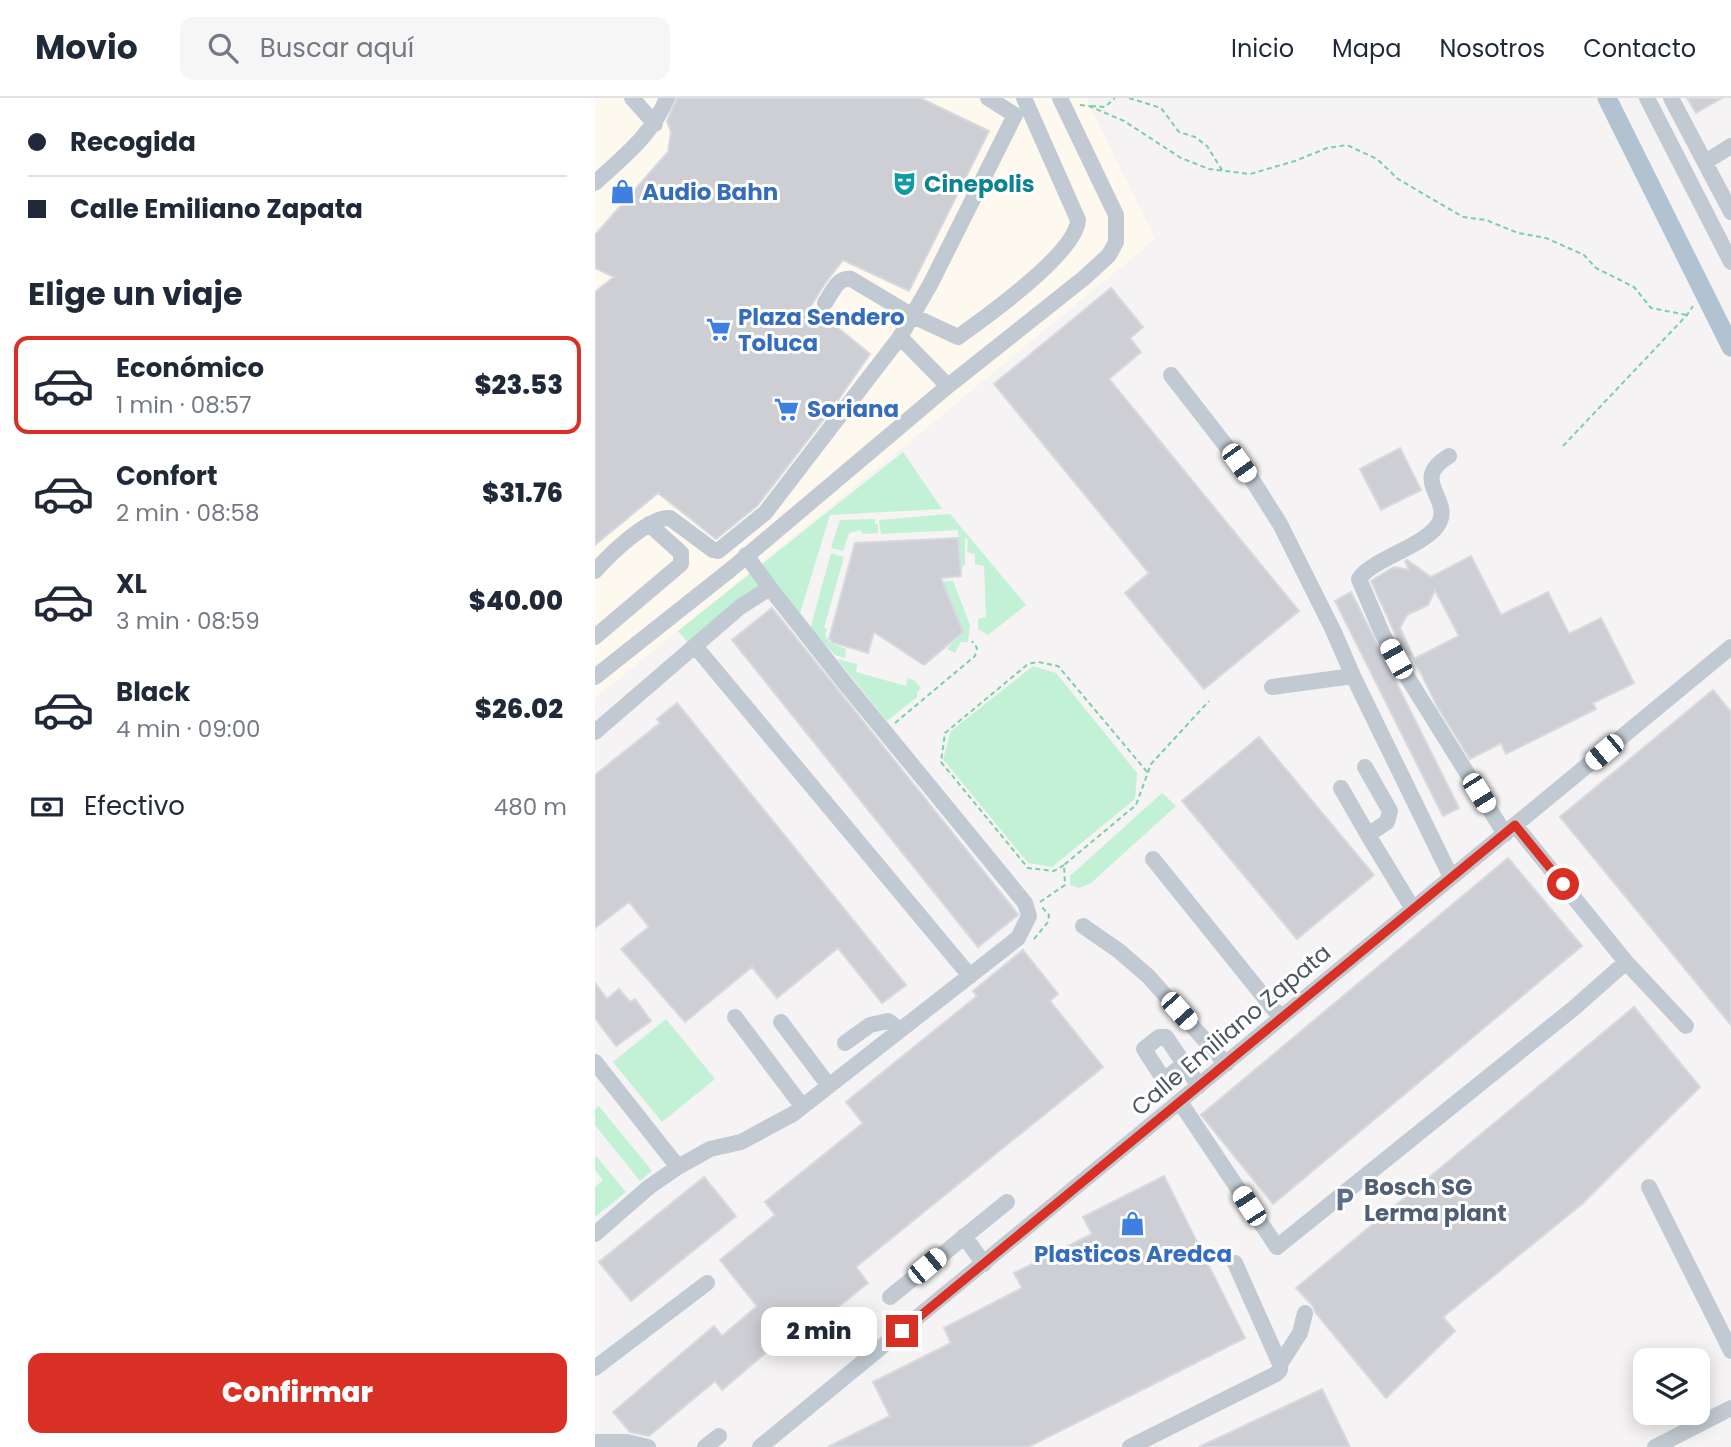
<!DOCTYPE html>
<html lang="es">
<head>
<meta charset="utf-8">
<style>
  body { margin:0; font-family:Poppins,sans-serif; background:#f6f6f7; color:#1f2937; height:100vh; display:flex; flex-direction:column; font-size:26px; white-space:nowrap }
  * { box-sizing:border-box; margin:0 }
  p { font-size:23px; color:#747a83 }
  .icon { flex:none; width:38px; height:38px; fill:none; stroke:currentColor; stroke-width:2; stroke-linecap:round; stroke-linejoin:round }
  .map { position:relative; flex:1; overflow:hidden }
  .details { display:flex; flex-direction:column; background:#fff; width:595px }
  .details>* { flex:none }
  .guide { display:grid; align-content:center; height:154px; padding:0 28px; background:#fff }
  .fabs { position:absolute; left:1038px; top:1250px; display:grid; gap:14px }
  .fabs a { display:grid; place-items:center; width:77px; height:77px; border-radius:14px; background:#fff; box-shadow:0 4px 18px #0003; font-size:35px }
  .end { position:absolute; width:32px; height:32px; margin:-16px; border:9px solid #d93025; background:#fff; box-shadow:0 0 0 4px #fff }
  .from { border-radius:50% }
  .bubble { position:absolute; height:49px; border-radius:14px; background:#fff; box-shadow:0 4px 18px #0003; font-size:23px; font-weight:800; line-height:49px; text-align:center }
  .car { position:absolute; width:21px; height:42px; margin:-21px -10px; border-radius:9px; box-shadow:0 0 5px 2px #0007; background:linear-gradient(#fff 24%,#345 0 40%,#fff 0 76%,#345 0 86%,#fff 0) }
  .guide b { display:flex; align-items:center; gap:24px; height:66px; font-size:26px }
  .guide b+b { border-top:2px solid #e0e1e3 }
  .guide i { width:18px; height:18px; background:#1f2937 }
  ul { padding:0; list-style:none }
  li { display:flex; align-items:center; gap:21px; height:98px; margin:0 14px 10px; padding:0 14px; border:4px solid transparent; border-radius:14px }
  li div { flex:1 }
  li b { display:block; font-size:26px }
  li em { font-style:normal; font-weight:800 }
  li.current { border-color:#d93025 }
  li>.icon { width:63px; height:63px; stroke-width:1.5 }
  h2 { padding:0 28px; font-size:32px; line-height:84px }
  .pay { display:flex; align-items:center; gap:18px; height:77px; padding:0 28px; font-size:26px }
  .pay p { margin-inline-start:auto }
  .button { display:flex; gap:14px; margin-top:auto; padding:14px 28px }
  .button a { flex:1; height:80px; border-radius:14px; background:#d93025; color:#fff; font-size:28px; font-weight:800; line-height:80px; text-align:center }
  header { display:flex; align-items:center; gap:42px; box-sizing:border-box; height:98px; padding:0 35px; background:#fff; border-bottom:2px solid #e0e1e3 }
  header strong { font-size:33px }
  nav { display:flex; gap:38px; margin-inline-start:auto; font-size:24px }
  .search { width:490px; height:63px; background:#f6f6f7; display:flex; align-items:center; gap:18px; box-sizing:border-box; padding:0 24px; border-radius:14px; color:#747a83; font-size:26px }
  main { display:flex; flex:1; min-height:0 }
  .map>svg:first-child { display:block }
</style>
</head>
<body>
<header>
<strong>Movio</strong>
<div class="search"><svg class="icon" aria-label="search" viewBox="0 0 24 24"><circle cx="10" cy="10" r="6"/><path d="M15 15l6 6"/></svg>Buscar aquí</div>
<nav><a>Inicio</a><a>Mapa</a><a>Nosotros</a><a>Contacto</a></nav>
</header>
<main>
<section class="details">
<div class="guide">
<b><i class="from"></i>Recogida</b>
<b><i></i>Calle Emiliano Zapata</b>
</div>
<h2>Elige un viaje</h2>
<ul>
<li class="current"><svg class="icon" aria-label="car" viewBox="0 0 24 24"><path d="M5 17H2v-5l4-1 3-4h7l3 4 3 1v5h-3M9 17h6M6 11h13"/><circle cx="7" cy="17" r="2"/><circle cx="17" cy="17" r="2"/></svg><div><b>Económico</b><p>1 min · 08:57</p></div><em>$23.53</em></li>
<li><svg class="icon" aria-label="car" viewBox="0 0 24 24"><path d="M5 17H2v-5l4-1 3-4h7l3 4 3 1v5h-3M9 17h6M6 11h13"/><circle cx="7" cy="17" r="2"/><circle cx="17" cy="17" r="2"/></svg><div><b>Confort</b><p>2 min · 08:58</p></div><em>$31.76</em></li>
<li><svg class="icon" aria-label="car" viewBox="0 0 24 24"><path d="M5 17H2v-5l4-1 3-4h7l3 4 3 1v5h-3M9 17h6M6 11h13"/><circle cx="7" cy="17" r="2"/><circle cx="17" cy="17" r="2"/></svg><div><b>XL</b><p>3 min · 08:59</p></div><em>$40.00</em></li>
<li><svg class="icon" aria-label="car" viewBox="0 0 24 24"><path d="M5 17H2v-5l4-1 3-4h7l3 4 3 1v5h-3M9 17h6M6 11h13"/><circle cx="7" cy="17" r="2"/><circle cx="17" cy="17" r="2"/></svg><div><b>Black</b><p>4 min · 09:00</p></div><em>$26.02</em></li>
</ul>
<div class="pay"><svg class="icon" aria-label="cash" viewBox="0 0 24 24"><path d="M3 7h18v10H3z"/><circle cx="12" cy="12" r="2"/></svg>Efectivo<p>480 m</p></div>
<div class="button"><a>Confirmar</a></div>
</section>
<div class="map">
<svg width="1136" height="1349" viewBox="0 0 1136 1349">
  <rect width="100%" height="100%" fill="#f5f3f3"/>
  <path fill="#fdf9ef" d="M0 0H491L560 141 307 350 0 600Z"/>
  <path fill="#c3f1d5" d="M308 354 347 411 235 417 205 515 178 496 93 545 83 533Z
    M355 416 431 507 393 537 383 531V521L391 519 389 468 380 466V456L372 454 373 443 370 439V466L366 471 363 432 286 436 284 422Z
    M280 421V426H283V435L268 436 266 432 254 435 248 453 236 450 245 422Z
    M236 455 249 459 229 530 232 531 230 537 235 545 251 551 250 560 240 557 215 531Z
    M358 483 375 527 373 544H366L360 555 352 551 367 534 350 488 302 492 298 486Z
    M242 561 262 566 261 574 311 588 313 580 319 582 326 590 322 594V599L292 623Z
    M438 568 461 575 542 675 540 701 457 769 433 765 348 661 356 633Z
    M567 695 581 708 496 785 484 790 475 787V778Z
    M71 921 120 981 67 1024 18 964Z
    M4 1008 57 1073 45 1083 0 1027V1011Z
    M0 1057 31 1094 0 1119V1089L8 1082 0 1072Z"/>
  <path fill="#cdcfd5" stroke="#d7d9de" stroke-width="2" d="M82 0H325L394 33 314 193 248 162 229 187 216 208 275 256 239 308 162 408 121 441 63 395 0 447V194L19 179 0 170V137L73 54 76 34 72 23Z
    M1092 0H1127L1101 15Z
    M516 190 548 229 535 240 546 254 514 281 704 513 609 591 530 495 554 475 399 286Z
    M805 350 826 392 786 412 765 371Z
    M363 440 366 478 346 480 368 534 329 567 279 534 273 555 236 544 237 542 234 541 260 445Z
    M876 458 906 517 953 494 974 536 1006 520 1039 585 998 605 1001 611 911 656 906 645 875 661 842 608 819 561 864 538 840 492 833 507 812 517 805 530 819 560 808 553 776 483 799 469 814 472 810 463 812 462 836 479Z
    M756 494 864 710 848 718 740 503Z
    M177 510 422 815 423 817 383 849 137 542Z
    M1118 592 1136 614V927L965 719Z
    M82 605 311 887 287 905 243 850 182 900 157 869 90 924 26 851 54 829 34 804 0 830V677L65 625 62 621Z
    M664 639 779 777 702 841 587 703Z
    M913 760 987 848 678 1106 606 1017Z
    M428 852 463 896 455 903 508 969 261 1169 273 1185 194 1248 188 1240 127 1292 120 1283 54 1338 35 1334 18 1314 119 1228 127 1238 162 1208 125 1162 180 1117 170 1104 268 1025 251 1004 382 898 378 893Z
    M0 885 12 901 24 891 35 904 40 901 56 923 21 948 0 920Z
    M1039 909 1105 989 987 1106 848 1219 860 1233 791 1300 720 1214 718 1208 701 1190Z
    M569 1078 650 1240 433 1349H233L295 1318 278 1284 356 1245 349 1230 427 1190 419 1175 497 1136 488 1119Z
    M109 1079 141 1118 36 1203 4 1164Z
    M727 1291 755 1349H604Z"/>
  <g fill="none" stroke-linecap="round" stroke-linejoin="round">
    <path stroke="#7ad0a6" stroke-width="2" stroke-dasharray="5 3.5" stroke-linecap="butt" d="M534 0 566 10 584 34 600 39 612 48 627 72
      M485 7 494 8 529 23 586 60 614 71 655 76 700 63 732 50 752 47 782 61 803 81 868 119 891 122 923 135 951 140 989 157 1001 170 1039 189 1056 210 1092 217
      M496 8 510 9 520 0
      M968 348 1092 217 1098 208
      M300 625 380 558 382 550 377 543
      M469 767 459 773 433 770 346 664 350 635 433 566 443 564 463 568 553 675
      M445 804 470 787 469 767 541 707 556 666 614 603
      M439 841 453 824 454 817 445 807"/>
    <path stroke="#c1cad2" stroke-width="16" d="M37 0 60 26
      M1052 0 1136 164
      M1076 0 1136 114
      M1110 64 1136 48
      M0 85C29 58 57 37 72 0
      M230 205C237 195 242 179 256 181L318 218 363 239C391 219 481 155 483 122L429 0
      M305 239 353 288
      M576 277 656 380 685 426 738 532 758 578 856 779
      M854 358C814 382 857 400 844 425 833 447 775 462 764 481L787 535 801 561 910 736
      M151 457 175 490
      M0 473C14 457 54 418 75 420L118 452 123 453 170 415 305 239 336 185 420 17 393 0
      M0 539 86 466V455L54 426
      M100 548 375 878
      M0 579 135 472 353 288 489 180 514 157 521 144V117L465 0
      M677 589 758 578
      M0 634 145 509 175 490 249 584 430 805 434 818 423 840 198 1016 146 1044 115 1051 83 1069 54 1089 0 1136
      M746 690 773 737 792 724 795 713 770 669
      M920 727 1031 864 1091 928
      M773 737 818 811
      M558 761 686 920
      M488 828 524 853 553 878 631 966
      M140 919 207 1008
      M186 924 234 988
      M250 945 275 927 293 923 304 931
      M0 964 83 1069
      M589 966 569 982 549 951 564 939H571L604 988
      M585 1004 682 1149 979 910 1031 864
      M1054 1089 1136 1253
      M369 1138 389 1166
      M295 1199 412 1104
      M685 1266 705 1235 710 1215
      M0 1270 112 1185
      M0 1344H32L53 1349
      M110 1349 124 1338
      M165 1349 1136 549
      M535 1349 681 1276 685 1272V1266L640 1165
      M1060 1349 1136 1310"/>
    <path stroke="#b3c2d1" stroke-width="19" d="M1012 0 1136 249"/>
  </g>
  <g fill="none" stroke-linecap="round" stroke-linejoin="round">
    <path stroke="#d93025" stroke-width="9" d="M307 1233 920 727 968 786"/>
  </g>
  <defs>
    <symbol id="theatre-bare" viewBox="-9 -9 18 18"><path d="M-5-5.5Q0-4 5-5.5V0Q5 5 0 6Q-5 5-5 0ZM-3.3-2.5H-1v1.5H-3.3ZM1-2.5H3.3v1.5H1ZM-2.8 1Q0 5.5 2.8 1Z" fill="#0f9aa8" stroke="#fff" stroke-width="2.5" paint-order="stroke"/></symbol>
    <symbol id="shop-bare" viewBox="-9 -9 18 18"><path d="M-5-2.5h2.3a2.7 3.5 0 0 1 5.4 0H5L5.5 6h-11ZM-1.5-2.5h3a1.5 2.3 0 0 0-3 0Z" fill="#3f7fe0" stroke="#fff" stroke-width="2.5" paint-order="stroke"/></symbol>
    <symbol id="supermarket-bare" viewBox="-9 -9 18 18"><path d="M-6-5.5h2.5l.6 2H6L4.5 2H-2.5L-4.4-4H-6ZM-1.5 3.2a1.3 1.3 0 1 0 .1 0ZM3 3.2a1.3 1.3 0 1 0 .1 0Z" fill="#3f7fe0" stroke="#fff" stroke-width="2.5" paint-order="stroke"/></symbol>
    <symbol id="parking-bare" viewBox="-9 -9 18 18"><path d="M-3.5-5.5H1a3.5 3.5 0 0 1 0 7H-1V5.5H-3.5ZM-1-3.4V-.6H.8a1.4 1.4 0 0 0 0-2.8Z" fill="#5c6f8a" stroke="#fff" stroke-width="2.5" paint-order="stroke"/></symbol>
  </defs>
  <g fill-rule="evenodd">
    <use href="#theatre-bare" x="292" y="68" width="35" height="35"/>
    <use href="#shop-bare" x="10" y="76" width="35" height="35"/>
    <use href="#supermarket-bare" x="106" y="214" width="35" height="35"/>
    <use href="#supermarket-bare" x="174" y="294" width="35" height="35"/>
    <use href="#parking-bare" x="732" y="1084" width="35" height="35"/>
    <use href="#shop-bare" x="520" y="1108" width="35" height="35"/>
  </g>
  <g text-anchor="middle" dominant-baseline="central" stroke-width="6" stroke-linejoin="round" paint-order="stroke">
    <g font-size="23" font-weight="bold" fill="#0d838f" stroke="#fff" text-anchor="start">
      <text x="329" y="86">Cinepolis</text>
    </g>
    <g font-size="23" font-weight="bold" fill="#366cbe" stroke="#fff" text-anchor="start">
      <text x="47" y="94">Audio Bahn</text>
      <text x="143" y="219">Plaza Sendero<tspan x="143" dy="26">Toluca</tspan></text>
      <text x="212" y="311">Soriana</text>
      <text x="538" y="1156" text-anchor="middle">Plasticos Aredca</text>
    </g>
    <g font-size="23" fill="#4a5661" stroke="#fff">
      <text transform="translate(636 932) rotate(-40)">Calle Emiliano Zapata</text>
    </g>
    <g font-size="23" font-weight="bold" fill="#4e5e75" stroke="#fff" text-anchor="start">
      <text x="769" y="1089">Bosch SG<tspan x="769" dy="26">Lerma plant</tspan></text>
    </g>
  </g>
</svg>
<div class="fabs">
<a><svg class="icon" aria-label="layers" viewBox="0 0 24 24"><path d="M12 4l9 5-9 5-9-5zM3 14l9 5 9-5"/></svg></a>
</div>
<i class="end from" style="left:968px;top:786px"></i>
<i class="end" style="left:307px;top:1233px"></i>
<div class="bubble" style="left:166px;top:1209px;width:116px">2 min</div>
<i class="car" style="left:644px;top:365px;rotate:144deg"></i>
<i class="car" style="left:801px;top:561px;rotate:331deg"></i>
<i class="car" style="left:1009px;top:654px;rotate:230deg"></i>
<i class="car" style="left:884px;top:695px;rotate:148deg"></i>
<i class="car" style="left:584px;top:913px;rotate:138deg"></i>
<i class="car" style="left:654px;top:1108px;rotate:327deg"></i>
<i class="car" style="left:332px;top:1168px;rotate:50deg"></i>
</div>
</main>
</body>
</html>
